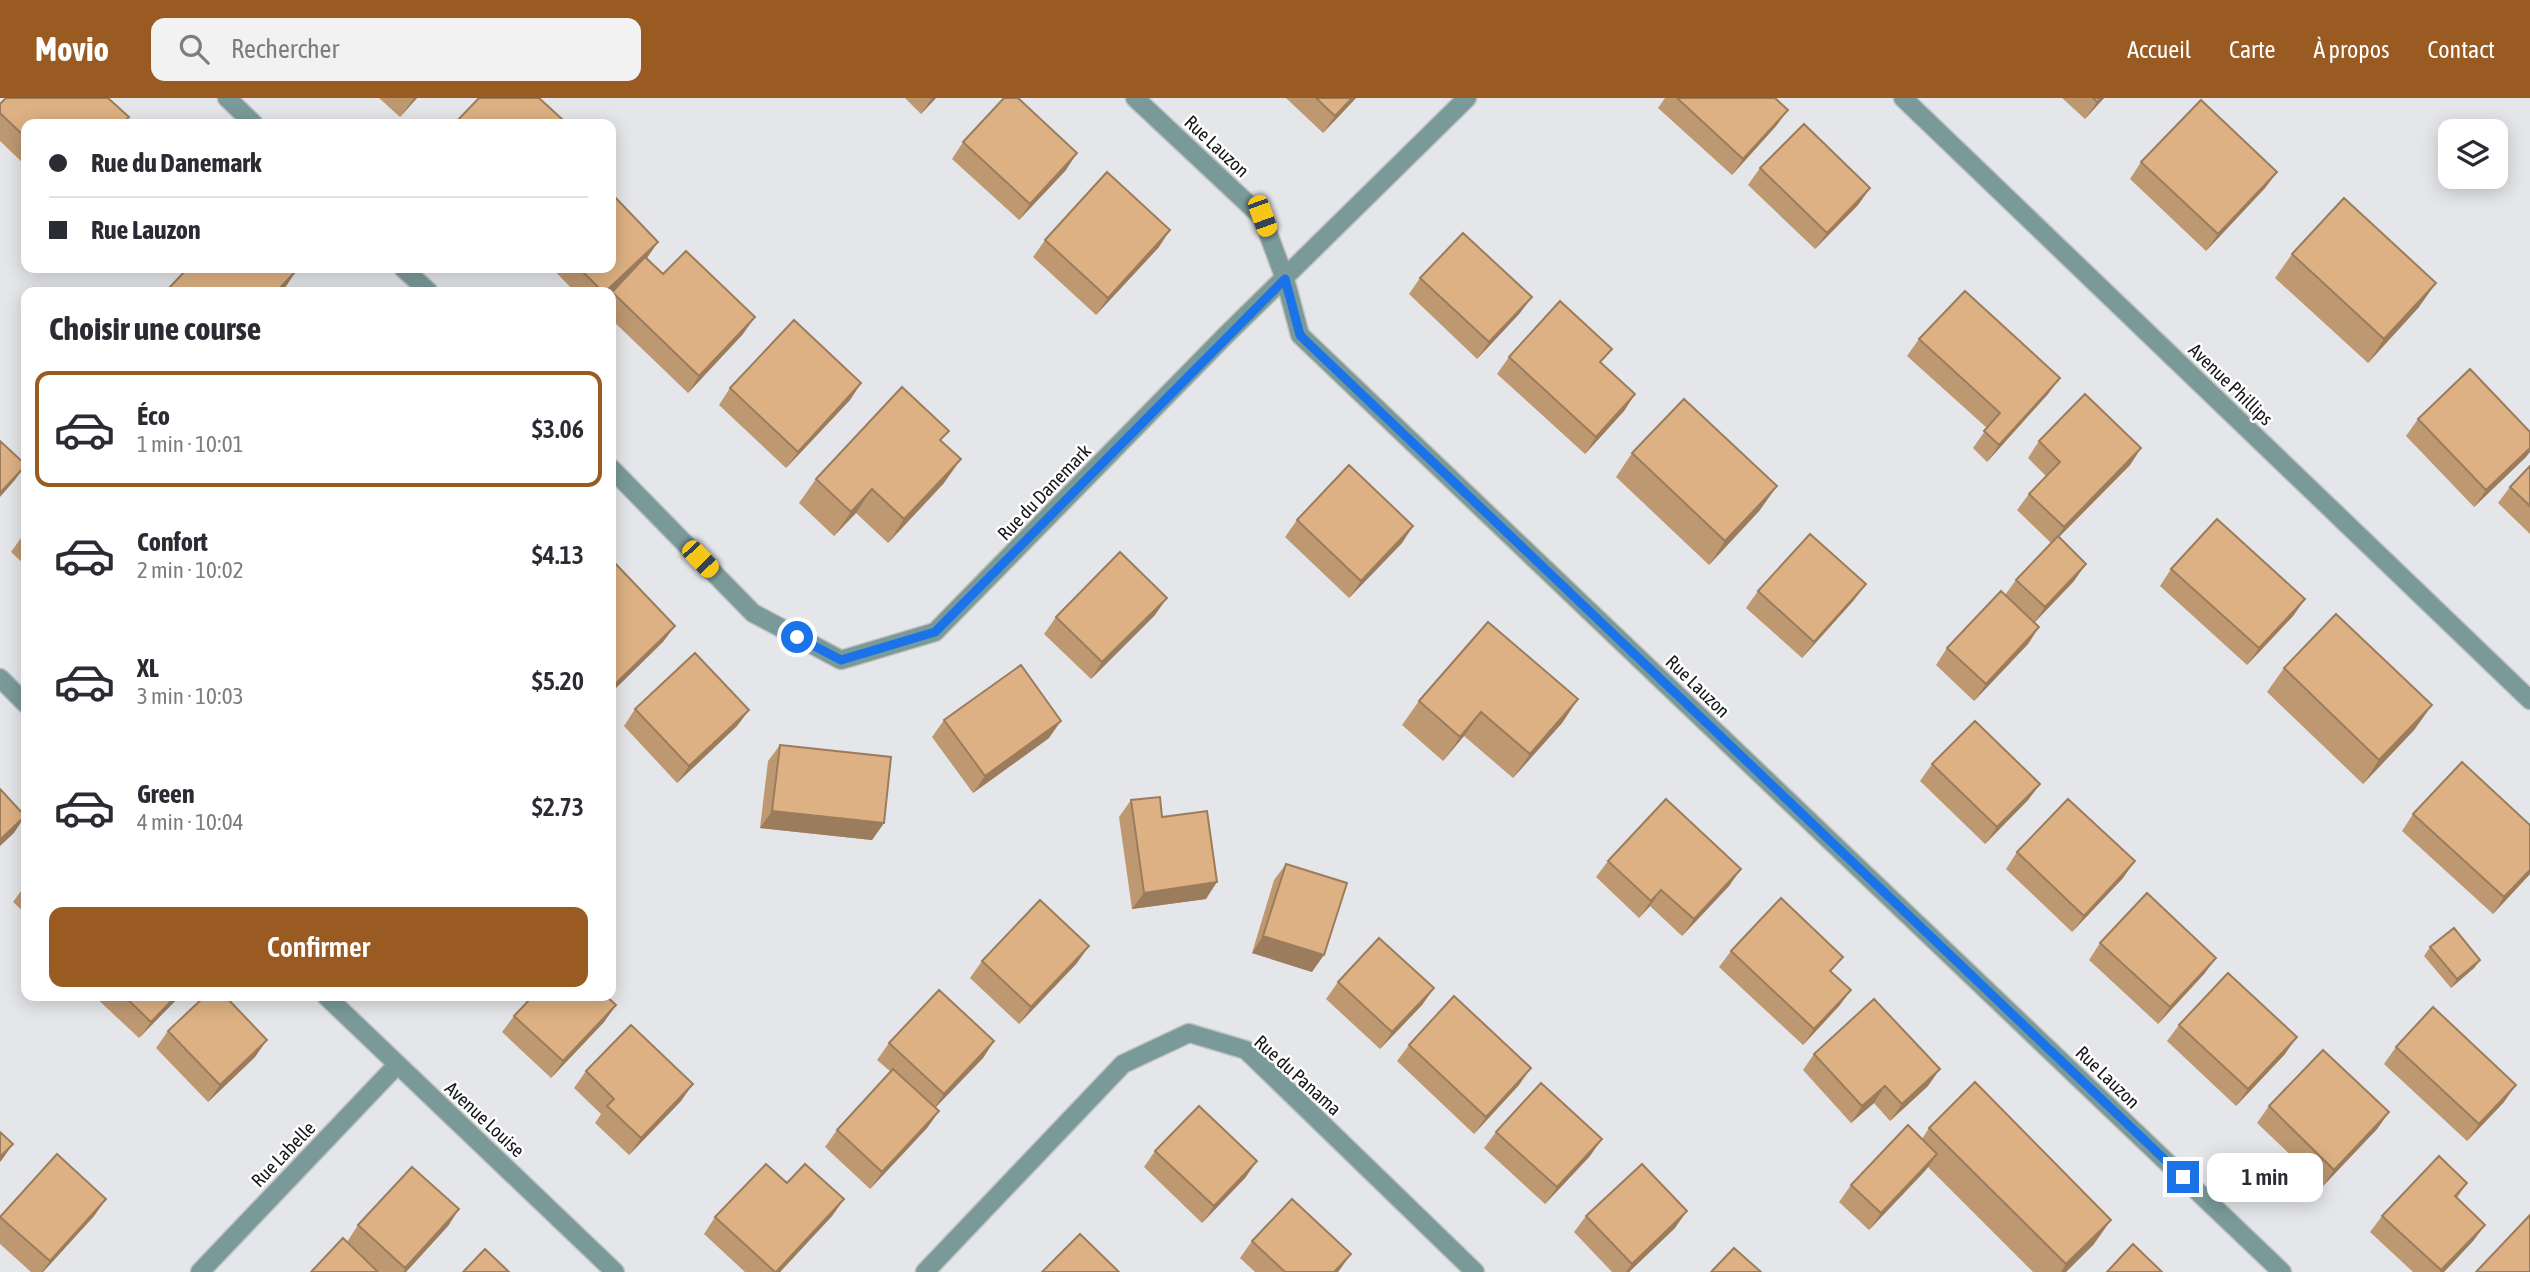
<!DOCTYPE html>
<html lang="fr">
<head>
<meta charset="utf-8">
<style>
  body { margin:0; font-family:"Asap Condensed",sans-serif; background:#f2f2f3; color:#2b2b33; height:100vh; display:flex; flex-direction:column; font-size:26px; white-space:nowrap }
  * { box-sizing:border-box; margin:0 }
  p { font-size:23px; color:#7c7c81 }
  .icon { flex:none; width:38px; height:38px; fill:none; stroke:currentColor; stroke-width:2; stroke-linecap:round; stroke-linejoin:round }
  .map { position:relative; flex:1; overflow:hidden }
  .drawer { position:absolute; left:21px; top:189px; width:595px; height:714px; display:flex; flex-direction:column; background:#fff; border-radius:14px; box-shadow:0 4px 18px #0003 }
  .drawer>* { flex:none }
  .top-card { position:absolute; left:21px; top:21px; width:595px; height:154px; border-radius:14px; box-shadow:0 4px 18px #0003; display:grid; align-content:center; height:154px; padding:0 28px; background:#fff }
  .tools { position:absolute; left:2438px; top:21px; display:grid; gap:14px }
  .tools a { display:grid; place-items:center; width:70px; height:70px; border-radius:14px; background:#fff; box-shadow:0 4px 18px #0003; font-size:35px }
  .end { position:absolute; width:32px; height:32px; margin:-16px; border:9px solid #1a73e8; background:#fff; box-shadow:0 0 0 4px #fff }
  .from { border-radius:50% }
  .bubble { position:absolute; height:49px; border-radius:14px; background:#fff; box-shadow:0 4px 18px #0003; font-size:23px; font-weight:600; line-height:49px; text-align:center }
  .car { position:absolute; width:21px; height:42px; margin:-21px -10px; border-radius:9px; box-shadow:0 0 5px 2px #0007; background:linear-gradient(#f5c518 24%,#345 0 40%,#f5c518 0 76%,#345 0 86%,#f5c518 0) }
  .top-card b { display:flex; align-items:center; gap:24px; height:66px; font-size:26px }
  .top-card b+b { border-top:2px solid #e1e1e2 }
  .top-card i { width:18px; height:18px; background:#2b2b33 }
  ul { padding:0; list-style:none }
  li { display:flex; align-items:center; gap:21px; height:116px; margin:0 14px 10px; padding:0 14px; border:4px solid transparent; border-radius:14px }
  li div { flex:1 }
  li b { display:block; font-size:26px }
  li em { font-style:normal; font-weight:600 }
  li.active { border-color:#9a5b23 }
  li>.icon { width:63px; height:63px; stroke-width:1.5 }
  h2 { padding:0 28px; font-size:32px; line-height:84px }
  .primary-button { display:flex; gap:14px; margin-top:auto; padding:14px 28px }
  .primary-button a { flex:1; height:80px; border-radius:14px; background:#9a5b23; color:#fff; font-size:28px; font-weight:600; line-height:80px; text-align:center }
  header { display:flex; align-items:center; gap:42px; box-sizing:border-box; height:98px; padding:0 35px; background:#9a5b23; color:#fff }
  header strong { font-size:33px }
  nav { display:flex; gap:38px; margin-inline-start:auto; font-size:24px }
  .search { width:490px; height:63px; background:#f2f2f3; display:flex; align-items:center; gap:18px; box-sizing:border-box; padding:0 24px; border-radius:14px; color:#7c7c81; font-size:26px }
  .map>svg:first-child { display:block }
</style>
</head>
<body>
<header>
<strong>Movio</strong>
<div class="search"><svg class="icon" aria-label="search" viewBox="0 0 24 24"><circle cx="10" cy="10" r="6"/><path d="M15 15l6 6"/></svg>Rechercher</div>
<nav><a>Accueil</a><a>Carte</a><a>À propos</a><a>Contact</a></nav>
</header>
<div class="map">
<svg width="2530" height="1174" viewBox="0 0 2530 1174">
  <rect width="100%" height="100%" fill="#e5e6e9"/>
  <g fill="none" stroke-linecap="round" stroke-linejoin="round">
    <defs>
      <path id="minor" d="M227 0 254 26
        M1135 0 1262 119 1285 181 1300 237 2282 1174
        M1903 0 2530 602
        M403 170 429 194
        M611 370 753 515 841 562 935 534 1224 239 1467 0
        M0 580 26 606
        M326 898 615 1174
        M200 1174 397 967
        M925 1174 1123 966 1189 935 1246 952 1475 1174"/>
    </defs>
    <use href="#minor" stroke="#c0c1c3" stroke-width="21"/>
    <use href="#minor" stroke="#7a9a9a" stroke-width="18"/>
  </g>
  <path fill="#be9871" d="M379 0H417L400 19Z
    M905 0H936L921 16Z
    M1286 0H1356L1323 35Z
    M1665 0H1775L1788 12 1776 28 1732 77 1658 10Z
    M2062 0H2104L2085 21Z
    M0 6 26 26V68L0 43Z
    M963 44 1066 72 1019 122 952 61Z
    M2141 64 2277 74 2265 90 2206 153 2130 81Z
    M1760 70 1870 90 1858 107 1815 151 1748 87Z
    M1045 142 1159 149 1096 217 1033 159Z
    M658 144 647 160 663 176 743 236 688 295 611 221V196L616 189 611 194H575L552 170H611Z
    M2292 156 2419 209 2368 265 2275 180Z
    M1420 180 1520 215 1477 261 1409 196Z
    M1919 241 2048 296 1987 364 1973 350 1987 330 1907 258Z
    M1509 259 1602 266 1635 296 1624 313 1585 356 1497 276Z
    M861 285 850 302 786 370 719 307 730 290Z
    M2418 321 2526 359 2474 409 2406 338Z
    M941 343 944 385 888 445 856 415 834 438 799 405 816 381Z
    M2039 343 2141 350 2130 367 2059 439 2074 483 2034 525 2039 529 2028 546 1974 603 1936 567 1947 550 2005 497 2016 482 2051 445 2017 412 2029 396 2046 378 2028 360Z
    M1632 355 1760 412 1709 467 1616 379Z
    M2530 368V436L2498 405 2510 389Z
    M1297 422 1413 428 1402 445 1349 500 1285 439Z
    M26 433V468L11 454Z
    M2171 471 2305 501 2293 518 2247 567 2160 488Z
    M1758 493 1854 502 1802 560 1746 510Z
    M1155 517 1091 581 1044 536 1056 519Z
    M2284 570 2415 631 2363 686 2267 594Z
    M1578 601 1562 625 1513 680 1464 638 1443 663 1402 627 1419 603Z
    M635 611 749 612 737 628 677 685 624 628Z
    M944 622 1049 640 973 695 932 639Z
    M780 647 884 725 872 742 760 730 768 663Z
    M1932 666 2040 686 2028 702 1985 746 1920 683Z
    M1131 702 1162 719 1206 801 1132 811 1119 719Z
    M2413 716 2530 776 2493 816 2402 733Z
    M2017 754 2123 780 2072 834 2006 771Z
    M1608 763 1729 788 1682 838 1650 808 1639 820 1596 779Z
    M1286 766 1312 874 1252 855 1274 782Z
    M26 786V816L13 804Z
    M2100 845 2216 860 2204 876 2158 926 2089 862Z
    M2430 849 2480 862 2474 870 2451 890 2424 858Z
    M1731 853 1832 874 1851 892 1839 908 1803 947 1719 869Z
    M982 863 1077 865 1019 926 970 880Z
    M1338 884 1434 890 1422 907 1380 951 1326 901Z
    M94 898H180L139 940Z
    M616 907 604 924 551 980 502 934 514 918Z
    M2179 927 2285 956 2236 1008 2167 943Z
    M168 933 255 959 208 1004 156 950Z
    M994 943 983 960 935 1010 939 1013 927 1030 870 1091 825 1049 837 1032 891 974 877 962 889 945Z
    M1409 947 1519 987 1474 1036 1397 963Z
    M2396 949 2504 1004 2467 1043 2384 966Z
    M1814 956 1928 988 1890 1023 1874 1005 1851 1025 1803 972Z
    M586 973 681 1003 629 1057 595 1025 601 1016 574 990Z
    M2269 1008 2389 1014 2377 1031 2323 1088 2257 1025Z
    M1929 1030 2094 1146 2066 1174H2033L1928 1069 1869 1132 1839 1104 1851 1087 1922 1041Z
    M1496 1034 1590 1058 1545 1106 1484 1050Z
    M1155 1053 1257 1063 1245 1080 1202 1125 1144 1069Z
    M57 1056 106 1101 94 1118 43 1174H31L0 1146V1120Z
    M787 1085 844 1101 832 1118 780 1174H745L704 1136 715 1119Z
    M2467 1085 2457 1100 2485 1127 2473 1143 2444 1174H2413L2370 1134 2382 1118Z
    M459 1111 448 1128 406 1174H379L347 1144 358 1127Z
    M1586 1118 1675 1130 1629 1174H1612L1574 1134Z
    M1252 1143 1351 1156 1338 1174H1255L1240 1160Z"/>
  <path fill="#9b7c5c" d="M414 0H417L400 19Z
    M932 0H936L921 16Z
    M1352 0H1356L1323 35 1335 18Z
    M2101 0H2104L2085 21 2097 4Z
    M1788 12 1776 28 1732 77 1743 61Z
    M1077 55 1066 72 1019 122 1030 106Z
    M2277 74 2265 90 2206 153 2218 136Z
    M1870 90 1858 107 1815 151 1827 135Z
    M1170 132 1159 149 1096 217 1108 200Z
    M658 144 646 161 611 195 605 194Z
    M296 173 285 190 280 194H276Z
    M2436 185 2419 209 2368 265 2384 241Z
    M1532 199 1520 215 1477 261 1489 244Z
    M755 219 743 236 688 295 699 278Z
    M2060 280 2048 296 1987 364 1999 347Z
    M861 285 850 302 786 370 798 354Z
    M1635 296 1624 313 1585 356 1596 339Z
    M2141 350 2130 367 2052 446 2064 429Z
    M2530 350V354L2526 359 2474 409 2486 392Z
    M961 361 944 385 888 445 904 421Z
    M26 367 14 383 0 399V395Z
    M1777 388 1760 412 1709 467 1725 443Z
    M872 391 856 415 834 438 851 414Z
    M1413 428 1402 445 1349 500 1361 483Z
    M2086 466 2074 483 2033 526 2045 509Z
    M1866 486 1854 502 1802 560 1814 544Z
    M1167 500 1155 517 1091 581 1102 564Z
    M2305 501 2293 518 2247 567 2259 550Z
    M675 528 663 544 611 595V590Z
    M2039 529 2028 546 1974 603 1986 586Z
    M1578 601 1562 625 1513 680 1530 656Z
    M2432 607 2415 631 2363 686 2379 662Z
    M749 612 737 628 677 685 689 668Z
    M1481 614 1464 638 1443 663 1460 639Z
    M1061 623 1049 640 973 695 985 678Z
    M2040 686 2028 702 1985 746 1997 729Z
    M772 713 884 725 872 742 760 730Z
    M25 718 14 735 0 748V742Z
    M2135 763 2123 780 2072 834 2084 818Z
    M1741 771 1729 788 1682 838 1694 821Z
    M2530 772V776L2493 816 2504 799Z
    M1217 784 1206 801 1132 811 1144 795Z
    M1661 792 1650 808 1639 820 1651 803Z
    M1263 838 1324 857 1312 874 1252 855Z
    M1089 848 1077 865 1019 926 1031 909Z
    M2216 860 2204 876 2158 926 2170 909Z
    M2480 862 2474 870 2451 890 2457 881Z
    M1434 890 1422 907 1380 951 1392 934Z
    M1851 892 1839 908 1803 947 1814 931Z
    M176 898H180L139 940 151 924Z
    M616 907 604 924 551 980 563 963Z
    M2297 939 2285 956 2236 1008 2248 991Z
    M267 942 255 959 208 1004 220 987Z
    M994 943 983 960 932 1013 944 996Z
    M1531 970 1519 987 1474 1036 1486 1019Z
    M1940 971 1928 988 1890 1023 1902 1006Z
    M693 986 681 1003 629 1057 641 1040Z
    M2516 987 2504 1004 2467 1043 2479 1026Z
    M1885 988 1874 1005 1851 1025 1862 1008Z
    M939 1013 927 1030 870 1091 882 1074Z
    M2389 1014 2377 1031 2323 1088 2334 1072Z
    M1602 1041 1590 1058 1545 1106 1557 1089Z
    M13 1046 1 1063 0 1064V1059Z
    M1937 1056 1926 1072 1869 1132 1881 1115Z
    M1257 1063 1245 1080 1202 1125 1214 1108Z
    M106 1101 94 1118 43 1174H42L50 1163Z
    M844 1101 832 1118 780 1174H776Z
    M459 1111 448 1128 406 1174H403Z
    M1687 1113 1675 1130 1629 1174H1626L1632 1166Z
    M2111 1122 2094 1146 2066 1174H2061L2066 1166Z
    M2485 1127 2473 1143 2444 1174H2440Z
    M1351 1156 1338 1174H1334Z"/>
  <path fill="#ddb183" stroke="#9b7c5c" stroke-width="2" d="M6 0H108L129 19 122 26H26V40L0 15V6Z
    M479 0H539L563 22 558 26H454Z
    M1004 0H1018L1077 55 1030 106 963 44Z
    M1316 0H1352L1335 18Z
    M1677 0H1775L1788 12 1743 61Z
    M2093 0H2101L2097 4Z
    M2201 2 2277 74 2218 136 2141 64Z
    M1804 26 1870 90 1827 135 1760 70Z
    M1107 74 1170 132 1108 200 1045 142Z
    M611 95 658 144 605 194H603L579 170H611Z
    M2344 100 2436 185 2384 241 2292 156Z
    M1463 135 1532 199 1489 244 1420 180Z
    M686 153 755 219 699 278 612 194 645 159 663 176Z
    M188 170H293L296 173 276 194H171L168 191Z
    M1965 193 2060 280 1999 347 1984 333 2000 315 1919 241Z
    M1560 203 1612 251 1600 264 1635 296 1596 339 1509 259Z
    M794 222 861 285 798 354 730 290Z
    M2470 271 2530 334V350L2486 392 2418 321Z
    M902 289 949 333 940 342 961 361 904 421 872 391 851 414 816 381Z
    M2085 296 2141 350 2064 429 2029 396 2060 364 2039 343Z
    M1684 301 1777 388 1725 443 1632 355Z
    M0 343 26 367 0 395Z
    M1349 367 1413 428 1361 483 1297 422Z
    M2530 368V408L2510 389Z
    M2217 421 2305 501 2259 550 2171 471Z
    M1810 436 1866 486 1814 544 1758 493Z
    M2058 438 2086 466 2045 509 2016 482Z
    M1120 454 1167 500 1102 564 1056 519Z
    M611 461 675 528 611 590Z
    M2001 493 2039 529 1986 586 1947 550Z
    M2336 516 2432 607 2379 662 2284 570Z
    M1488 524 1578 601 1530 656 1481 614 1460 639 1419 603Z
    M695 555 749 612 689 668 635 611Z
    M1021 567 1061 623 985 678 944 622Z
    M1975 623 2040 686 1997 729 1932 666Z
    M780 647 891 659 884 725 772 713Z
    M2462 664 2530 727V772L2504 799 2413 716Z
    M0 691 25 718 0 742Z
    M1160 699 1162 719 1207 713 1217 784 1144 795 1131 702Z
    M1666 701 1741 771 1694 821 1661 792 1651 803 1608 763Z
    M2068 701 2135 763 2084 818 2017 754Z
    M1286 766 1347 785 1324 857 1263 838Z
    M2147 795 2216 860 2170 909 2100 845Z
    M1781 800 1843 859 1830 873 1851 892 1814 931 1731 853Z
    M1040 802 1089 848 1031 909 982 863Z
    M2454 830 2480 862 2457 881 2430 849Z
    M1379 840 1434 890 1392 934 1338 884Z
    M2228 875 2297 939 2248 991 2179 927Z
    M939 892 994 943 944 996 889 945Z
    M124 898H176L151 924Z
    M205 898H225L267 942 220 987 168 933Z
    M533 898H606L616 907 563 963 514 918Z
    M1454 898 1531 970 1486 1019 1409 947Z
    M1874 901 1940 971 1902 1006 1885 988 1862 1008 1814 956Z
    M2433 909 2516 987 2479 1026 2396 949Z
    M631 927 693 986 641 1040 607 1008 614 1001 586 973Z
    M2323 952 2389 1014 2334 1072 2269 1008Z
    M893 971 939 1013 882 1074 837 1032Z
    M1975 984 2111 1122 2066 1166 1929 1030Z
    M1541 985 1602 1041 1557 1089 1496 1034Z
    M1199 1008 1257 1063 1214 1108 1155 1053Z
    M1908 1027 1937 1056 1881 1115 1851 1087Z
    M0 1034 13 1046 0 1059Z
    M57 1056 106 1101 50 1163 0 1119Z
    M2439 1058 2467 1085 2455 1098 2485 1127 2441 1172 2382 1118Z
    M766 1066 787 1085 805 1066 844 1101 776 1174H775L715 1119Z
    M1642 1066 1687 1113 1632 1166 1586 1118Z
    M412 1069 459 1111 405 1170 358 1127Z
    M1292 1101 1351 1156 1334 1174H1285L1252 1143Z
    M2530 1117V1174H2476Z
    M1080 1136 1119 1174H1042Z
    M343 1140 378 1174H311Z
    M2133 1146 2162 1174H2107Z
    M1734 1150 1761 1174H1711Z
    M485 1151 509 1174H463Z"/>
  <g fill="none" stroke-linecap="round" stroke-linejoin="round">
    <path stroke="#1a73e8" stroke-width="9" d="M797 539 841 562 935 534 1285 181 1300 237 1308 245 2183 1079"/>
  </g>
  <g text-anchor="middle" dominant-baseline="central" stroke-width="5" stroke-linejoin="round" paint-order="stroke">
    <g font-size="19" fill="#161718" stroke="#fff">
      <text transform="translate(1217 48) rotate(43)">Rue Lauzon</text>
      <text transform="translate(2231 286) rotate(44)">Avenue Phillips</text>
      <text transform="translate(1044 394) rotate(-46)">Rue du Danemark</text>
      <text transform="translate(1698 588) rotate(44)">Rue Lauzon</text>
      <text transform="translate(1298 977) rotate(42)">Rue du Panama</text>
      <text transform="translate(2108 979) rotate(44)">Rue Lauzon</text>
      <text transform="translate(485 1021) rotate(43)">Avenue Louise</text>
      <text transform="translate(283 1056) rotate(-46)">Rue Labelle</text>
    </g>
  </g>
</svg>
<div class="tools">
<a><svg class="icon" aria-label="layers" viewBox="0 0 24 24"><path d="M12 4l9 5-9 5-9-5zM3 14l9 5 9-5"/></svg></a>
</div>
<i class="end from" style="left:797px;top:539px"></i>
<i class="end" style="left:2183px;top:1079px"></i>
<div class="bubble" style="left:2207px;top:1055px;width:116px">1 min</div>
<i class="car" style="left:1262px;top:118px;rotate:160deg"></i>
<i class="car" style="left:700px;top:461px;rotate:136deg"></i>
<div class="top-card">
<b><i class="from"></i>Rue du Danemark</b>
<b><i></i>Rue Lauzon</b>
</div>
<section class="drawer">
<h2>Choisir une course</h2>
<ul>
<li class="active"><svg class="icon" aria-label="car" viewBox="0 0 24 24"><path d="M5 17H2v-5l4-1 3-4h7l3 4 3 1v5h-3M9 17h6M6 11h13"/><circle cx="7" cy="17" r="2"/><circle cx="17" cy="17" r="2"/></svg><div><b>Éco</b><p>1 min · 10:01</p></div><em>$3.06</em></li>
<li><svg class="icon" aria-label="car" viewBox="0 0 24 24"><path d="M5 17H2v-5l4-1 3-4h7l3 4 3 1v5h-3M9 17h6M6 11h13"/><circle cx="7" cy="17" r="2"/><circle cx="17" cy="17" r="2"/></svg><div><b>Confort</b><p>2 min · 10:02</p></div><em>$4.13</em></li>
<li><svg class="icon" aria-label="car" viewBox="0 0 24 24"><path d="M5 17H2v-5l4-1 3-4h7l3 4 3 1v5h-3M9 17h6M6 11h13"/><circle cx="7" cy="17" r="2"/><circle cx="17" cy="17" r="2"/></svg><div><b>XL</b><p>3 min · 10:03</p></div><em>$5.20</em></li>
<li><svg class="icon" aria-label="car" viewBox="0 0 24 24"><path d="M5 17H2v-5l4-1 3-4h7l3 4 3 1v5h-3M9 17h6M6 11h13"/><circle cx="7" cy="17" r="2"/><circle cx="17" cy="17" r="2"/></svg><div><b>Green</b><p>4 min · 10:04</p></div><em>$2.73</em></li>
</ul>
<div class="primary-button"><a>Confirmer</a></div>
</section>
</div>
</body>
</html>
